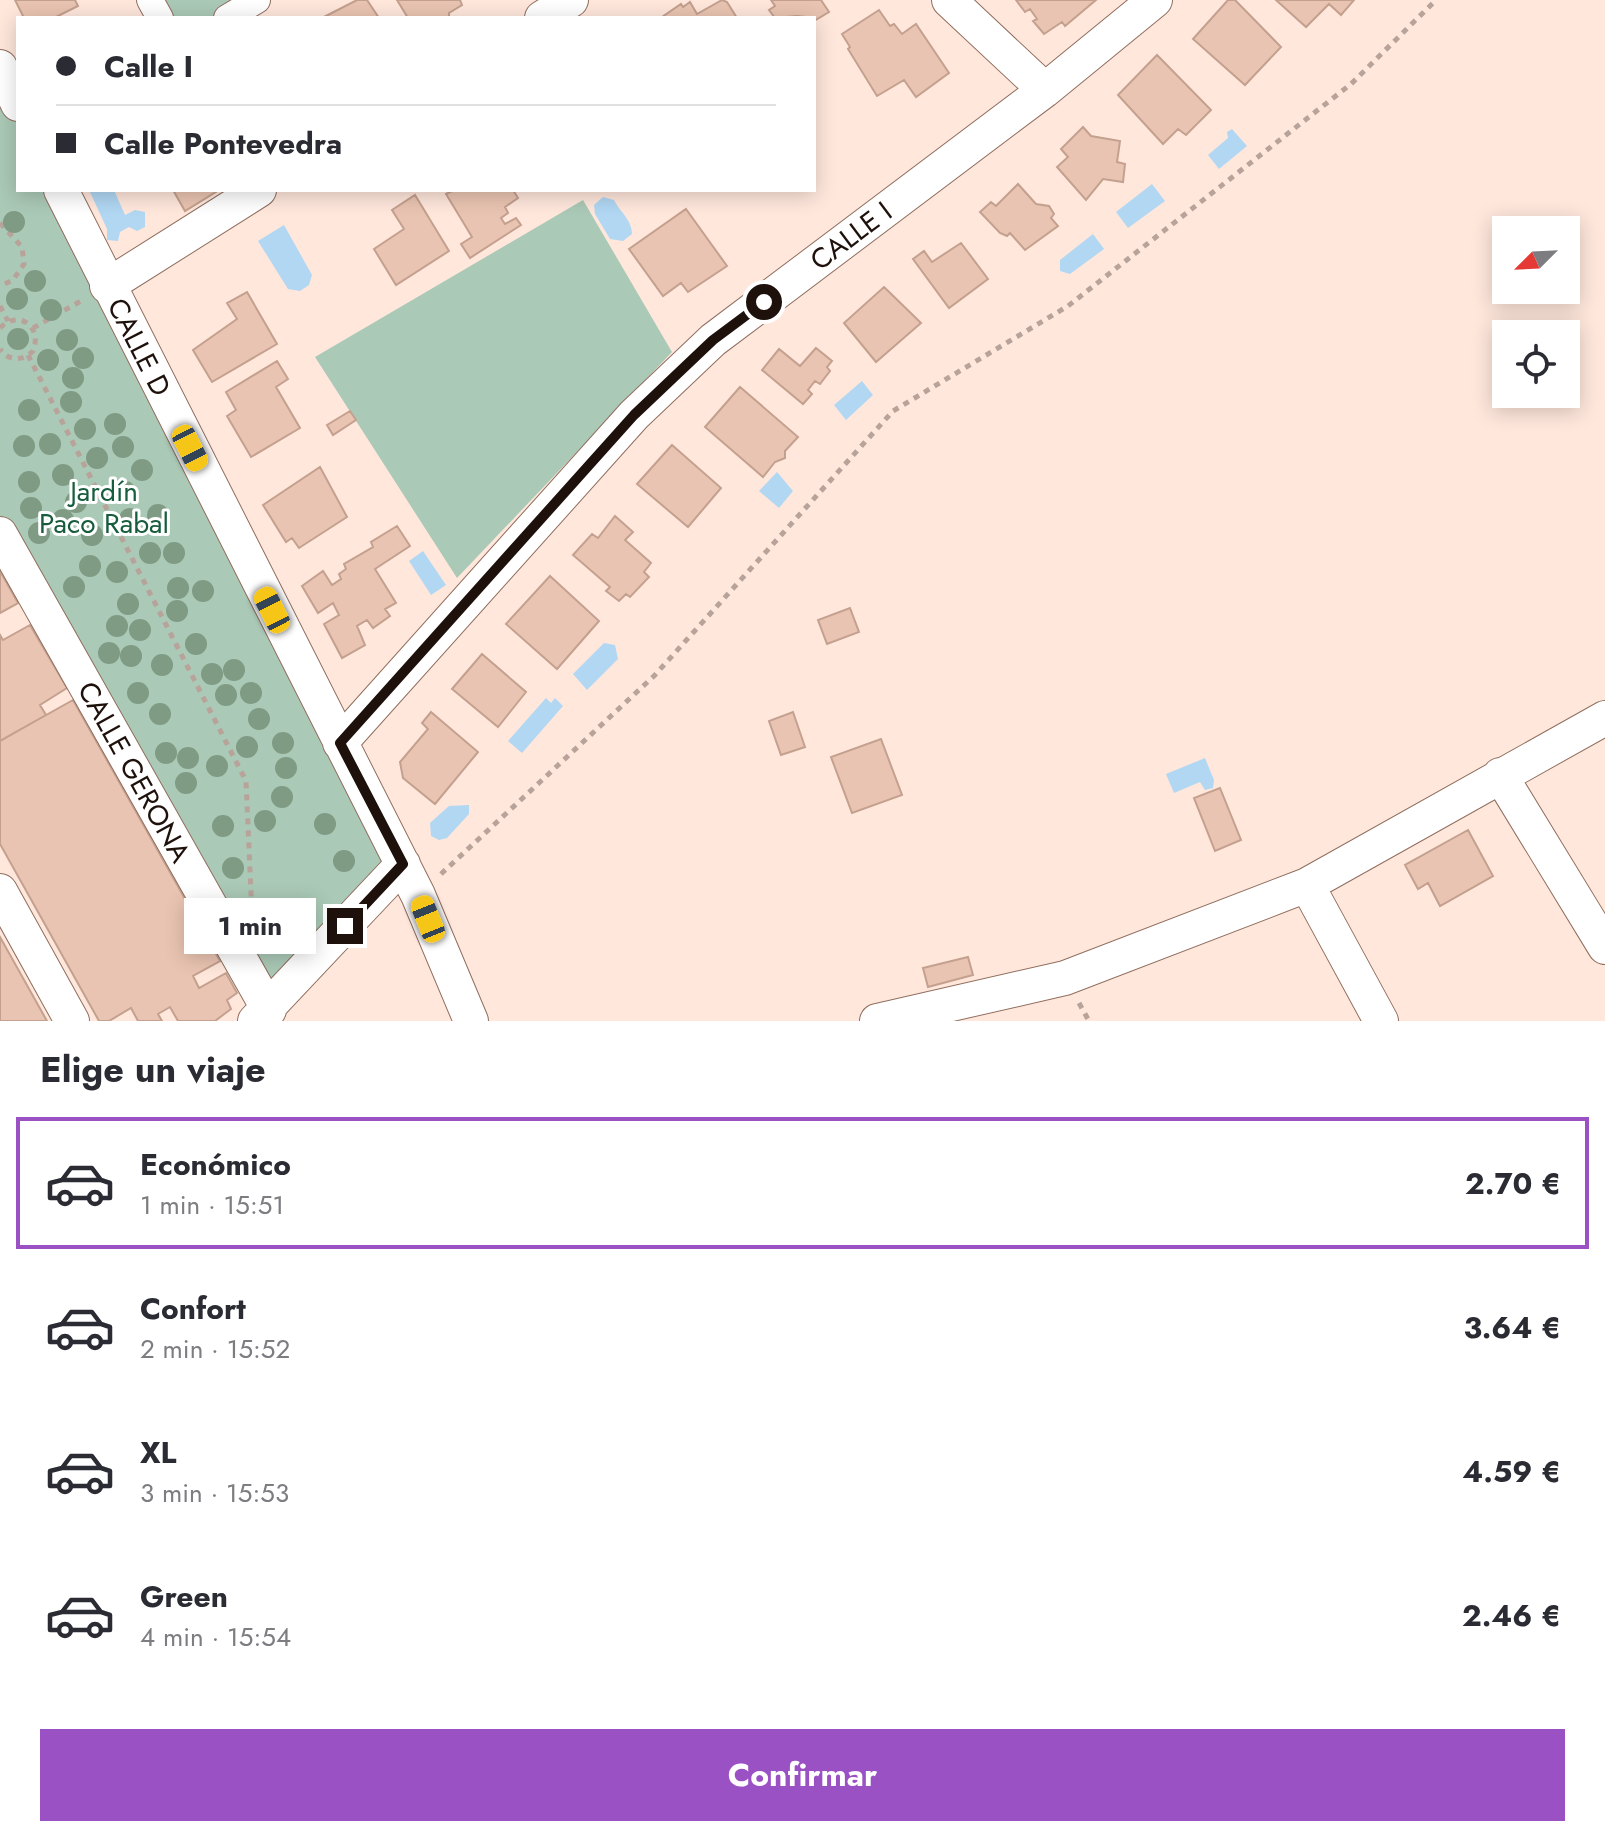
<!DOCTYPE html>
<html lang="es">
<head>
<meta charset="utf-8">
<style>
  body { margin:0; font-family:Jost,sans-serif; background:#f2f2f3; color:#2b2b33; height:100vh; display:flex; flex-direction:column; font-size:30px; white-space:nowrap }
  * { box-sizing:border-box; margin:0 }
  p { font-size:26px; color:#7c7c81 }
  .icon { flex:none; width:44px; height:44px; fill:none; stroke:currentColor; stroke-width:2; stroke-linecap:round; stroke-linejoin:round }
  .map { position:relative; height:1021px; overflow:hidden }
  .panel { display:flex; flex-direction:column; background:#fff; flex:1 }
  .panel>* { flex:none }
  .top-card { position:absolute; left:16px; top:16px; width:800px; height:176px; border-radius:0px; box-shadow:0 4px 20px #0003; display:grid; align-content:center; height:176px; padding:0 40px; background:#fff }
  .needle { width:52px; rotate:246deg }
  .buttons { position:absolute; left:1492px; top:216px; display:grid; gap:16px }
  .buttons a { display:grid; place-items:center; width:88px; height:88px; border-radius:0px; background:#fff; box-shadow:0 4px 20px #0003; font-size:40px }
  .end { position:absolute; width:36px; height:36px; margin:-18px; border:10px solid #1e110b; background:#fff; box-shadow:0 0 0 4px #fff }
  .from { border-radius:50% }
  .bubble { position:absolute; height:56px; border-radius:0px; background:#fff; box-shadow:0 4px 20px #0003; font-size:26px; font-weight:700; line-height:56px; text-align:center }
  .car { position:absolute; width:24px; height:48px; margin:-24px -12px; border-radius:10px; box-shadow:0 0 6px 2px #0007; background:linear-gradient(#f5c518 24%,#345 0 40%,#f5c518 0 76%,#345 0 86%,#f5c518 0) }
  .top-card b { display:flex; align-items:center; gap:28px; height:76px; font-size:30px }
  .top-card b+b { border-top:2px solid #e1e1e2 }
  .top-card i { width:20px; height:20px; background:#2b2b33 }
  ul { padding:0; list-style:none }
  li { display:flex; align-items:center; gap:24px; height:132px; margin:0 16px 12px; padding:0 24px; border:4px solid transparent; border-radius:0px }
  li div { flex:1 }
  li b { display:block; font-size:30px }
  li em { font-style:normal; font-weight:700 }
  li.active { border-color:#9a51c4 }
  li>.icon { width:72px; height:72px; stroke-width:1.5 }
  h2 { padding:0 40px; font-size:36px; line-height:96px }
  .action { display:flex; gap:16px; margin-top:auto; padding:16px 40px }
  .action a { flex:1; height:92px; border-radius:0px; background:#9a51c4; color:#fff; font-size:32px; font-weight:700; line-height:92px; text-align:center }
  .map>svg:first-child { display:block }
</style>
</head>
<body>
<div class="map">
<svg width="1605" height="1021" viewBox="0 0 1605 1021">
  <rect width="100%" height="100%" fill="#ffe7dc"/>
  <path fill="#abc9b7" d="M150 0H257L227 18H160Z
    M0 67 18 104V190H61L403 864 269 1010 0 534Z
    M583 200 672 352 457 578 315 357Z"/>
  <path fill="#b1d7f3" d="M1232 129 1247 146 1219 169 1208 155 1228 138 1227 132Z
    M1152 184 1165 201 1128 228 1116 212Z
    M94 190H114L125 215 135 210 145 212V227L137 231 129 227 120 232 118 241 107 240V229L90 192Z
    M603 197 614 200C620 212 632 220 632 234L623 241 610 239 595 214 594 205Z
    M284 225 312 275 309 285 300 291 288 289 258 241Z
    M1093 234 1104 249 1070 274 1060 271V260Z
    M862 381 873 395 846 420 834 405Z
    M777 472 793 491 779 508 759 491Z
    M423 551 446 585 431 595 409 561Z
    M604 643 615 645 618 659 587 690 573 674Z
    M546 698 551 703 555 698 563 706 522 753 508 741Z
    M1205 758 1214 780 1213 788 1205 790 1200 782 1174 793 1166 774Z
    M469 805V814L447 838 439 840 431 836 430 823 449 806Z"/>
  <path fill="#eac4b2" stroke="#c4a08e" stroke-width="2" d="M15 0H75L78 6 54 18H24Z
    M357 0H367L379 18H322Z
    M397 0H460L462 5 449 13V18H408Z
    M722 0 727 2 737 18 662 17 681 4 683 7 690 2 697 14Z
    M771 0H821L829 12 814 21V18L797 16 775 18 769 10 775 6Z
    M1016 0H1096L1065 26 1062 22 1044 34 1033 21 1037 19 1030 9 1025 12Z
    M1228 0H1235L1281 47 1245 85 1193 39Z
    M1276 0H1354L1341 15 1329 4 1306 27Z
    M879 10 890 26 894 24 902 34 916 24 949 73 916 97 904 80 877 96 848 49 850 47 842 34Z
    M1157 55 1211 110 1186 135 1178 129 1163 144 1118 95Z
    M1083 127 1091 136 1120 141 1117 162 1125 164 1123 182 1103 179 1086 200 1057 167 1068 157 1061 149Z
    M1018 184 1036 204 1049 206 1054 214 1051 218 1058 226 1025 250 1010 233 1007 236 1000 233 980 212 991 202 996 206Z
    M173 190H219L185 211Z
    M454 190H513L518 198 505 207 508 213 501 218 505 224 516 218 521 225 470 258 461 244 472 237 446 194Z
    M415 195 449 251 396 285 374 249 404 229 392 210Z
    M686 209 727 266 688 292 681 283 663 296 629 249Z
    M961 243 988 279 949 308 913 259 924 251 932 262Z
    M884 287 921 323 876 362 844 323Z
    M247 292 277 344 212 382 193 350 237 319 227 303Z
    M816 348 832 361 827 367 830 371 820 384 815 381 808 390 812 394 803 404 762 370 779 349 800 366Z
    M277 361 288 379 276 387 300 428 251 457 227 416 236 410 226 392Z
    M740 387 798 437 785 451V458L775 462 763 477 705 427Z
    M350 411 356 420 333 435 327 425Z
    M672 445 721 488 688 527 637 484Z
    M320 467 347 517 299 548 292 538 286 542 263 505Z
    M615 516 633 532 625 540 651 563 644 572 649 577 630 597 626 594 619 601 606 591 610 587 573 555 592 534 598 538Z
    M397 526 410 546 375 569 396 603 385 609 390 616 373 628 367 620 357 626 365 645 342 658 324 624 339 615 333 603 318 613 302 586 323 571 332 585 341 579 339 574 346 569 344 564 373 547 371 542Z
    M0 571 18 603 0 613Z
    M550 576 599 621 557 669 506 624Z
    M850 608 859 632 827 644 818 620Z
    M30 625 67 688 40 705 46 715 0 741V635L3 640Z
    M482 654 526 692 498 727 452 689Z
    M73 700 220 961 193 976 199 988 226 973 237 993 227 1000 231 1009 215 1021H178L170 1007 158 1014 162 1021H138L131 1008 109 1021H99L0 844V741Z
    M431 712 478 752 435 804 403 778 400 762 428 729 422 723Z
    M793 712 805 747 781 755 769 721Z
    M881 739 902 795 852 813 831 757Z
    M1220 788 1241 840 1215 851 1194 798Z
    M1468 830 1493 876 1440 906 1428 883 1418 889 1405 865Z
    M0 937 47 1021H0Z
    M968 957 973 975 928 987 923 968Z"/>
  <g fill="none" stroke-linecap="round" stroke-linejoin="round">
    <defs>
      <path id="pedestrian" d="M150 0 160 18
        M227 18 257 0"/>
      <path id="minor" d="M949 0 1045 90
        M542 18 571 0
        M0 67 18 104
        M61 190 418 895 471 1021
        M107 286 259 190
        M0 534 269 1010
        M340 743 634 415 713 340 1045 90 1155 0
        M1500 775 1605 947
        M1307 885 1381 1021
        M0 891 72 1021
        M255 1021 403 864
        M877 1021 1065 978 1307 885 1605 718"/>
    </defs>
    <use href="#pedestrian" stroke="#906e5e" stroke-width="28"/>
    <use href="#minor" stroke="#906e5e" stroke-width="36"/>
    <path stroke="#b8a39a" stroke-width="5" stroke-dasharray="6 6" stroke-linecap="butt" d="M0 223 22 247 24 264 13 280 0 286
      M0 306 8 321
      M0 328C18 309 43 326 33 351 23 361 9 362 0 349
      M33 328 81 301
      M28 355 246 781 252 915
      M441 874 654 676 893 411 1068 306 1351 84 1436 0
      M1079 1003 1089 1021"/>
    <use href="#pedestrian" stroke="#fff" stroke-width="26"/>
    <use href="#minor" stroke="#fff" stroke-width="34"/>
  </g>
  <g fill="#7f9b84">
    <circle cx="14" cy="222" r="11"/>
    <circle cx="35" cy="281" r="11"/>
    <circle cx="17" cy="299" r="11"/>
    <circle cx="51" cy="310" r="11"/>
    <circle cx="18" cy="339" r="11"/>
    <circle cx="67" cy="340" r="11"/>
    <circle cx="83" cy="358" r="11"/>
    <circle cx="48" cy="360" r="11"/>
    <circle cx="73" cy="378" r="11"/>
    <circle cx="71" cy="402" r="11"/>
    <circle cx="29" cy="410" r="11"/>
    <circle cx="115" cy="424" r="11"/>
    <circle cx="85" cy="429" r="11"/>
    <circle cx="50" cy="444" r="11"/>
    <circle cx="24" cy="446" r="11"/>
    <circle cx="123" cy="447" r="11"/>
    <circle cx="97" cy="458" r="11"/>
    <circle cx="142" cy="470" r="11"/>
    <circle cx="63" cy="475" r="11"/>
    <circle cx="29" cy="482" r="11"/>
    <circle cx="125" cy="492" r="11"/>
    <circle cx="76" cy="502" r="11"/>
    <circle cx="31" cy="508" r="11"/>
    <circle cx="158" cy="515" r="11"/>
    <circle cx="130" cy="519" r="11"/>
    <circle cx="63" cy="520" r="11"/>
    <circle cx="39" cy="533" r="11"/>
    <circle cx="92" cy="535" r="11"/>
    <circle cx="150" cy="553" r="11"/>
    <circle cx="174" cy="553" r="11"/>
    <circle cx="90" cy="566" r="11"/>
    <circle cx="117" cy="572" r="11"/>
    <circle cx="74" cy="587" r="11"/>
    <circle cx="178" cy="588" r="11"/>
    <circle cx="203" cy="591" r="11"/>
    <circle cx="128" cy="604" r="11"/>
    <circle cx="177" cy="611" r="11"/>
    <circle cx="117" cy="626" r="11"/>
    <circle cx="140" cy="630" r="11"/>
    <circle cx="196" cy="644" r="11"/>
    <circle cx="109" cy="653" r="11"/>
    <circle cx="131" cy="656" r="11"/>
    <circle cx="162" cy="665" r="11"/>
    <circle cx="234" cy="670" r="11"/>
    <circle cx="212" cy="674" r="11"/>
    <circle cx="138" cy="693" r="11"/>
    <circle cx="251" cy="693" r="11"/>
    <circle cx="226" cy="695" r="11"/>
    <circle cx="160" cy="714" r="11"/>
    <circle cx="259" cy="719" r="11"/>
    <circle cx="283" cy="743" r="11"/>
    <circle cx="247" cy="747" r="11"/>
    <circle cx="166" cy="753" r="11"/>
    <circle cx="188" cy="758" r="11"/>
    <circle cx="217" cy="766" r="11"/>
    <circle cx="286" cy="768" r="11"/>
    <circle cx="186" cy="783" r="11"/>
    <circle cx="282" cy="797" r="11"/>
    <circle cx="265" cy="821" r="11"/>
    <circle cx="325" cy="824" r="11"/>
    <circle cx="223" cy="826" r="11"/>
    <circle cx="344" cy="861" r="11"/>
    <circle cx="233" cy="868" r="11"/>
    <circle cx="270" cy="935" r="11"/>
  </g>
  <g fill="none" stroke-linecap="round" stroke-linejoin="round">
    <path stroke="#1e110b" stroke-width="10" d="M345 926 403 864 340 743 634 415 713 340 764 302"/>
  </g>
  <g text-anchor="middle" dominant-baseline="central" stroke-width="6" stroke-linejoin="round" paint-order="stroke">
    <g font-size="28" fill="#1e110b" stroke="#fff">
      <text transform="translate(851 236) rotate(-37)">CALLE I</text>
      <text transform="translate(139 347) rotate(63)">CALLE D</text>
      <text transform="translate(134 772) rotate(61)">CALLE GERONA</text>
    </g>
    <g font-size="28" fill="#175c3c" stroke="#fff">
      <text x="104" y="491">Jardín<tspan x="104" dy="32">Paco Rabal</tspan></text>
    </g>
  </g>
</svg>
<div class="buttons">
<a><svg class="needle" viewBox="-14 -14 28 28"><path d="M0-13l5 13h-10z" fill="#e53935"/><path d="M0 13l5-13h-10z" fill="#7c7c81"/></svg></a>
<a><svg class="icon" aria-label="locate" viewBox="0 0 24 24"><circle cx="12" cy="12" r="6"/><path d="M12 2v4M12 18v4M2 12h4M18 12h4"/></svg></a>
</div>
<i class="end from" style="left:764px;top:302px"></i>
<i class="end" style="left:345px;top:926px"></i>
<div class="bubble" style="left:184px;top:898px;width:132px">1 min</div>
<i class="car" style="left:190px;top:448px;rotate:153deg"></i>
<i class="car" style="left:272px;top:610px;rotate:333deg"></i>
<i class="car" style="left:428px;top:919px;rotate:338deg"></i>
<div class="top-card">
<b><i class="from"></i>Calle I</b>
<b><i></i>Calle Pontevedra</b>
</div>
</div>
<section class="panel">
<h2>Elige un viaje</h2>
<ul>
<li class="active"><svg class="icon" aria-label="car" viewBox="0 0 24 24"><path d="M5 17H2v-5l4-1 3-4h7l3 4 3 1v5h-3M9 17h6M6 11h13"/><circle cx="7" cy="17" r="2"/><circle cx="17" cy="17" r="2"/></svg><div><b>Económico</b><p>1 min · 15:51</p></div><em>2.70 €</em></li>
<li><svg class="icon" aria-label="car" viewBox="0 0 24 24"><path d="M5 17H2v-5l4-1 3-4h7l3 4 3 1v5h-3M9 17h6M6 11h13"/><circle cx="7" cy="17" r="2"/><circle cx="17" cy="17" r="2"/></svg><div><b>Confort</b><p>2 min · 15:52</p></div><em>3.64 €</em></li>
<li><svg class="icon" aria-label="car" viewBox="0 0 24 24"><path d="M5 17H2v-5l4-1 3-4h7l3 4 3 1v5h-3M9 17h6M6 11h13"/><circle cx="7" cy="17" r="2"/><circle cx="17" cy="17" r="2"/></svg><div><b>XL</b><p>3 min · 15:53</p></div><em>4.59 €</em></li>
<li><svg class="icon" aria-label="car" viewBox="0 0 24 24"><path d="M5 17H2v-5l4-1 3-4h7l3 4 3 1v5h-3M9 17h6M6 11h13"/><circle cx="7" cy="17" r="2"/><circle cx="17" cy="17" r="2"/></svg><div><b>Green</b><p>4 min · 15:54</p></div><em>2.46 €</em></li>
</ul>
<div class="action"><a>Confirmar</a></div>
</section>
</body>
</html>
